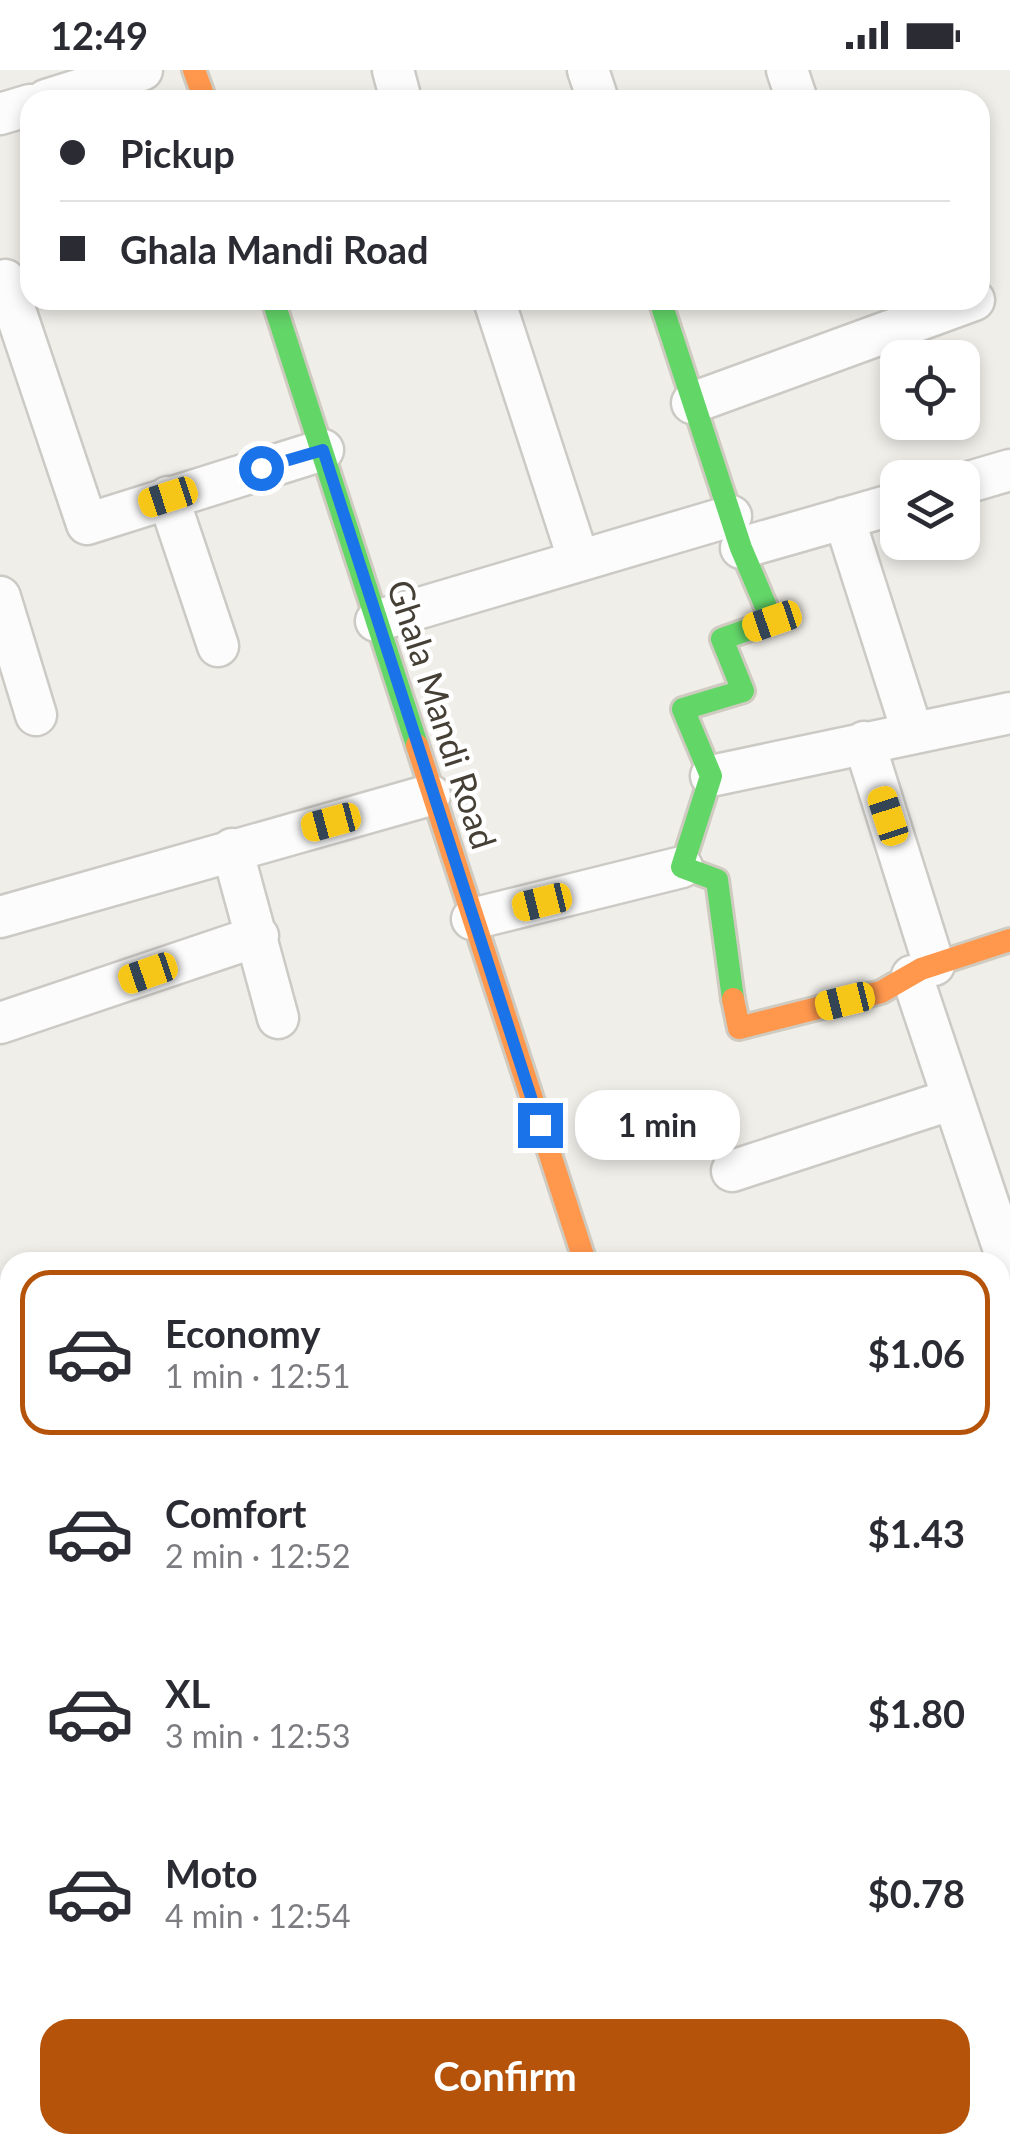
<!DOCTYPE html>
<html lang="en">
<head>
<meta charset="utf-8">
<style>
  body { margin:0; font-family:Lato,sans-serif; background:#f2f2f3; color:#2b2b33; height:100vh; display:flex; flex-direction:column; font-size:38px; white-space:nowrap }
  * { box-sizing:border-box; margin:0 }
  p { font-size:32px; color:#7c7c81 }
  .icon { flex:none; width:55px; height:55px; fill:none; stroke:currentColor; stroke-width:2; stroke-linecap:round; stroke-linejoin:round }
  .map { position:relative; flex:1; overflow:hidden }
  .panel { position:absolute; left:0px; top:1182px; width:1010px; height:902px; display:flex; flex-direction:column; background:#fff; border-radius:30px 30px 0 0; box-shadow:0 5px 15px #0003 }
  .panel>* { flex:none }
  .banner { position:absolute; left:20px; top:20px; width:970px; height:220px; border-radius:30px; box-shadow:0 5px 15px #0003; display:grid; align-content:center; height:220px; padding:0 40px; background:#fff }
  .fabs { position:absolute; left:880px; top:270px; display:grid; gap:20px }
  .fabs a { display:grid; place-items:center; width:100px; height:100px; border-radius:20px; background:#fff; box-shadow:0 5px 15px #0003; font-size:50px }
  .end { position:absolute; width:45px; height:45px; margin:-22px; border:12px solid #1a73e8; background:#fff; box-shadow:0 0 0 5px #fff }
  .from { border-radius:50% }
  .bubble { position:absolute; height:70px; border-radius:30px; background:#fff; box-shadow:0 5px 15px #0003; font-size:32px; font-weight:700; line-height:70px; text-align:center }
  .car { position:absolute; width:30px; height:60px; margin:-30px -15px; border-radius:12px; box-shadow:0 0 8px 2px #0007; background:linear-gradient(#f5c518 24%,#345 0 40%,#f5c518 0 76%,#345 0 86%,#f5c518 0) }
  .banner b { display:flex; align-items:center; gap:35px; height:95px; font-size:38px }
  .banner b+b { border-top:2px solid #e1e1e2 }
  .banner i { width:25px; height:25px; background:#2b2b33 }
  ul { padding:18px 0 0; list-style:none }
  li { display:flex; align-items:center; gap:30px; height:165px; margin:0 20px 15px; padding:0 20px; border:5px solid transparent; border-radius:30px }
  li div { flex:1 }
  li b { display:block; font-size:38px }
  li em { font-style:normal; font-weight:700 }
  li.selected { border-color:#b45309 }
  li>.icon { width:90px; height:90px; stroke-width:1.5 }
  .primary-button { display:flex; gap:20px; margin-top:auto; padding:20px 40px }
  .primary-button a { flex:1; height:115px; border-radius:30px; background:#b45309; color:#fff; font-size:40px; font-weight:700; line-height:115px; text-align:center }
  .status { display:flex; justify-content:space-between; align-items:center; height:70px; padding:0 50px; background:#fff; direction:ltr }
  .status svg { height:28px; fill:currentColor }
  .map>svg:first-child { display:block }
</style>
</head>
<body>
<div class="status"><b>12:49</b><svg viewBox="0 0 49 12"><path d="M0 12V9h3v3zM5 12V6h3v6zM10 12V3h3v9zM15 12V0h3v12zM26 1h20v11H26zM47 4h2v5h-2z"/></svg></div>
<div class="map">
<svg width="1010" height="2084" viewBox="0 0 1010 2084">
  <rect width="100%" height="100%" fill="#f0eee9"/>
  <path fill="#deeaca" d="M10 1520V2075H866L868 2084H0V1522Z"/>
  <g fill="none" stroke-linecap="round" stroke-linejoin="round">
    <defs>
      <path id="street" d="M393 0 401 30
        M588 0 598 30
        M787 0 797 30
        M46 30 142 0
        M0 44 30 35
        M5 210 87 454 323 380
        M494 230 579 491
        M692 333 974 230
        M962 414 1010 400
        M168 427 218 576
        M844 448 912 661
        M741 478 898 433
        M0 527 36 645
        M376 551 731 446
        M864 672 934 895
        M711 706 1010 643
        M232 779 278 948
        M0 847 430 725
        M472 849 682 797
        M912 906 1010 1198
        M0 953 258 866
        M732 1101 953 1029
        M1000 1395 1010 1392
        M1000 1585 1010 1583
        M1000 1639 1010 1670
        M1000 1721 1010 1743"/>
      <path id="fast" d="M273 230 417 675
        M660 230 741 478 772 551 722 569 743 621 683 639 711 706 682 797 717 810 733 929
        M918 2084 928 2075"/>
      <path id="slow" d="M194 0 205 30
        M417 675 585 1192
        M733 929 739 958 881 922 921 899 1010 870
        M1000 2005 1010 1993
        M876 2075 879 2084"/>
    </defs>
    <use href="#street" stroke="#cccac5" stroke-width="45"/>
    <use href="#fast" stroke="#cfcbc1" stroke-width="28"/>
    <use href="#slow" stroke="#cfcbc1" stroke-width="28"/>
    <use href="#street" stroke="#fdfcfc" stroke-width="40"/>
    <use href="#fast" stroke="#63d668" stroke-width="22"/>
    <use href="#slow" stroke="#ff974d" stroke-width="22"/>
  </g>
  <g fill="none" stroke-linecap="round" stroke-linejoin="round">
    <path stroke="#1a73e8" stroke-width="12" d="M261 398 323 380 540 1055"/>
  </g>
  <g text-anchor="middle" dominant-baseline="central" stroke-width="9" stroke-linejoin="round" paint-order="stroke">
    <g font-size="35" fill="#453f36" stroke="#fff">
      <text transform="translate(443 644) rotate(72)">Ghala Mandi Road</text>
    </g>
  </g>
</svg>
<div class="fabs">
<a><svg class="icon" aria-label="locate" viewBox="0 0 24 24"><circle cx="12" cy="12" r="6"/><path d="M12 2v4M12 18v4M2 12h4M18 12h4"/></svg></a>
<a><svg class="icon" aria-label="layers" viewBox="0 0 24 24"><path d="M12 4l9 5-9 5-9-5zM3 14l9 5 9-5"/></svg></a>
</div>
<i class="end from" style="left:261px;top:398px"></i>
<i class="end" style="left:540px;top:1055px"></i>
<div class="bubble" style="left:575px;top:1020px;width:165px">1 min</div>
<i class="car" style="left:168px;top:427px;rotate:252deg"></i>
<i class="car" style="left:772px;top:551px;rotate:251deg"></i>
<i class="car" style="left:888px;top:746px;rotate:342deg"></i>
<i class="car" style="left:331px;top:752px;rotate:255deg"></i>
<i class="car" style="left:542px;top:832px;rotate:256deg"></i>
<i class="car" style="left:148px;top:903px;rotate:251deg"></i>
<i class="car" style="left:845px;top:931px;rotate:256deg"></i>
<div class="banner">
<b><i class="from"></i>Pickup</b>
<b><i></i>Ghala Mandi Road</b>
</div>
<section class="panel">
<ul>
<li class="selected"><svg class="icon" aria-label="car" viewBox="0 0 24 24"><path d="M5 17H2v-5l4-1 3-4h7l3 4 3 1v5h-3M9 17h6M6 11h13"/><circle cx="7" cy="17" r="2"/><circle cx="17" cy="17" r="2"/></svg><div><b>Economy</b><p>1 min · 12:51</p></div><em>$1.06</em></li>
<li><svg class="icon" aria-label="car" viewBox="0 0 24 24"><path d="M5 17H2v-5l4-1 3-4h7l3 4 3 1v5h-3M9 17h6M6 11h13"/><circle cx="7" cy="17" r="2"/><circle cx="17" cy="17" r="2"/></svg><div><b>Comfort</b><p>2 min · 12:52</p></div><em>$1.43</em></li>
<li><svg class="icon" aria-label="car" viewBox="0 0 24 24"><path d="M5 17H2v-5l4-1 3-4h7l3 4 3 1v5h-3M9 17h6M6 11h13"/><circle cx="7" cy="17" r="2"/><circle cx="17" cy="17" r="2"/></svg><div><b>XL</b><p>3 min · 12:53</p></div><em>$1.80</em></li>
<li><svg class="icon" aria-label="car" viewBox="0 0 24 24"><path d="M5 17H2v-5l4-1 3-4h7l3 4 3 1v5h-3M9 17h6M6 11h13"/><circle cx="7" cy="17" r="2"/><circle cx="17" cy="17" r="2"/></svg><div><b>Moto</b><p>4 min · 12:54</p></div><em>$0.78</em></li>
</ul>
<div class="primary-button"><a>Confirm</a></div>
</section>
</div>
</body>
</html>
